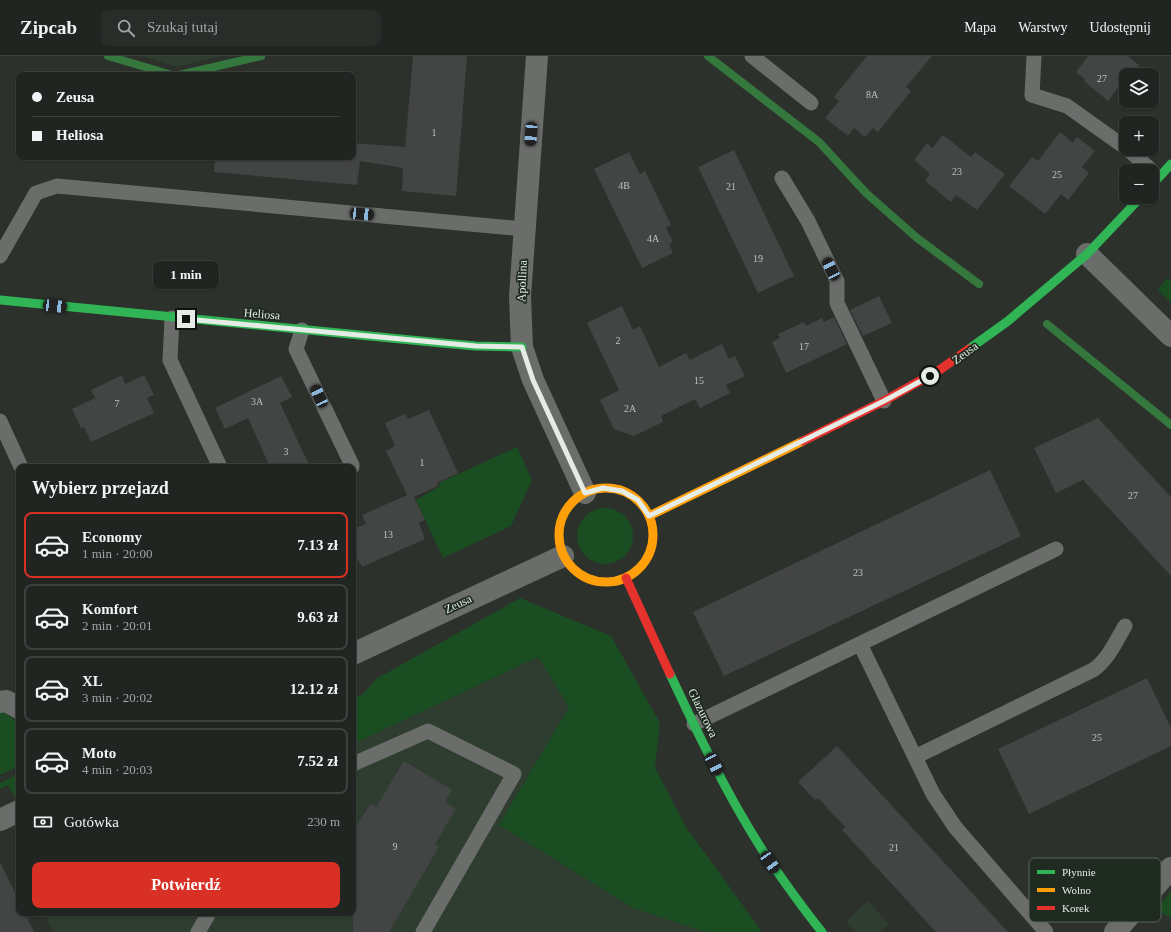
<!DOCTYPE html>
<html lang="pl">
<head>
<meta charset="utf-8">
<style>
  body { margin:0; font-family:"Times New Roman",serif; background:#292d2a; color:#f1f3f6; height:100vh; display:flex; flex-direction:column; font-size:15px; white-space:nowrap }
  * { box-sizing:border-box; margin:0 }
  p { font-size:13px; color:#a2a5a5 }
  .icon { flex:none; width:22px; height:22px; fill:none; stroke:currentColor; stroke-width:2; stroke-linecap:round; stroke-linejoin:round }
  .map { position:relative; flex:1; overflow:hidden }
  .details { position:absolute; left:16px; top:408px; width:340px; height:452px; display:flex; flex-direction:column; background:#212521; border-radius:8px; box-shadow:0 1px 3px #0004,0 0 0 1px #3e423f }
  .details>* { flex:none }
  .top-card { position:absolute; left:16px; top:16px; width:340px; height:88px; border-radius:8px; box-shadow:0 1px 3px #0004,0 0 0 1px #3e423f; display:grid; align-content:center; height:88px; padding:0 16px; background:#212521 }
  .buttons { position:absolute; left:1119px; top:12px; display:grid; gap:8px }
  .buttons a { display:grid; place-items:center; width:40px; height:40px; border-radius:8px; background:#212521; box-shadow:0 1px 3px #0004,0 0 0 1px #3e423f; font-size:20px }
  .end { position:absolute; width:18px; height:18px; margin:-9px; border:5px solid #e4ece5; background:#111; box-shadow:0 0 0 2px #111 }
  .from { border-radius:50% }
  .bubble { position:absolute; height:28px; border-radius:8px; background:#212521; box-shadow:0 1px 3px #0004,0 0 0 1px #3e423f; font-size:13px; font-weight:600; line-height:28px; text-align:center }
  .car { position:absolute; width:12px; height:24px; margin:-12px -6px; border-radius:5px; box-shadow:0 0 3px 1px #0007; background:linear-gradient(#222 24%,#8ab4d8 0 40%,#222 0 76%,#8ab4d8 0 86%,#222 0) }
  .top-card b { display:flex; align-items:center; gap:14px; height:38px; font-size:15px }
  .top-card b+b { border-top:1px solid #3e423f }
  .top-card i { width:10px; height:10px; background:#f1f3f6 }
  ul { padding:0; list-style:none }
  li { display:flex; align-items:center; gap:12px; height:66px; margin:0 8px 6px; padding:0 8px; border:2px solid #3e423f; border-radius:8px }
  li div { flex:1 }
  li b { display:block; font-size:15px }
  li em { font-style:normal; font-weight:600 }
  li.on { border-color:#d93025 }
  li>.icon { width:36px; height:36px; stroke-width:1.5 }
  h2 { padding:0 16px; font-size:18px; line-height:48px }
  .pay { display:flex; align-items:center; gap:10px; height:44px; padding:0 16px; font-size:15px }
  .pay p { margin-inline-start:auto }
  .cta { display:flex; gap:8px; margin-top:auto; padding:8px 16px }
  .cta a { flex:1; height:46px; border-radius:8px; background:#d93025; color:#fff; font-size:16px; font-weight:600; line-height:46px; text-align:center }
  header { display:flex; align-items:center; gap:24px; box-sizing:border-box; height:56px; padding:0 20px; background:#212521; border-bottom:1px solid #3e423f }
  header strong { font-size:19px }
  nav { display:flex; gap:22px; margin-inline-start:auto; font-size:14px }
  .search { width:280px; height:36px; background:#292d2a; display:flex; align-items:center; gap:10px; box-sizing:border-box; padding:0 14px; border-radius:8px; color:#a2a5a5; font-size:15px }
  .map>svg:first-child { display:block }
</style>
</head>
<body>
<header>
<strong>Zipcab</strong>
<div class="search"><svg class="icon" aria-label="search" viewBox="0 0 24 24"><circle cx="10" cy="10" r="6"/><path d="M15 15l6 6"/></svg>Szukaj tutaj</div>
<nav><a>Mapa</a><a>Warstwy</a><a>Udostępnij</a></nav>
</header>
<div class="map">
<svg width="1171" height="876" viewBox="0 0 1171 876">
  <rect width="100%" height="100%" fill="#2c312c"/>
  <path fill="#2e3d2f" d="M142 0H222L177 11Z
    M538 601 569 651 499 769 633 852 705 876H53L44 857H353V688Z
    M868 845 889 868 880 876H855L846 866Z"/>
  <path fill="#1a4e22" d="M1167 222 1171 226V247L1158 234Z
    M517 391 532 424 511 470 443 502 416 444 440 430 439 427Z
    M577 480a28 28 0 1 1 56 0a28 28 0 1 1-56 0Z
    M520 542 611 580 660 667 655 712 686 771 762 876H705L633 852 499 769 569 651 538 601 353 688V643L363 638 376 623Z
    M0 656C7 657 17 664 19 671 21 681 19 700 19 710L0 719Z
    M19 718V741L15 742 8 729 0 733V727Z
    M1171 835V862L1157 854Z"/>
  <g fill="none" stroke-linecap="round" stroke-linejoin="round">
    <path stroke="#35783e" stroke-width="8" d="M108 0 172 19
      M708 0 819 86 866 137 917 182 979 228
      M179 19 261 0
      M1047 268 1171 369"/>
  </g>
  <path fill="#434444" d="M413 0H467L456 140 402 135 403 112 360 105 357 129 214 116 215 101H353V87L405 91Z
    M867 0H932L906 31 911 35 878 76 873 72 865 81 854 72 848 80 825 62 839 45 834 41Z
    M1088 0H1128L1139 9 1131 19H1126V25L1124 24 1108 45 1084 25 1085 23 1076 16Z
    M1060 76 1073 87 1077 81 1095 95 1082 111 1089 117 1068 144 1061 138 1045 158 1009 130 1032 101 1038 105Z
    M943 79 971 101 975 96 1005 118 977 154 956 139 951 146 925 125 930 118 914 104 927 87 932 92Z
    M734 94 794 220 758 237 698 111Z
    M629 96 640 118 645 115 671 169 666 172 673 186 669 188 673 197 642 212 594 113Z
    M879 240 892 267 863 280 850 254Z
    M622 250 633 274 640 270 659 311 686 297 690 304 722 288 729 303 735 300 745 320 726 329 730 337 700 352 695 343 661 360 663 366 634 380 614 373 600 344 619 334 587 267Z
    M834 261 847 288 786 317 772 286 780 282 778 278 804 266 806 270 822 262 824 266Z
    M122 319 125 328 144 319 154 339 147 342 154 357 91 386 84 371 81 372 72 353 95 342 91 334Z
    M281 320 292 341 280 347 310 411H270L248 362 225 373 215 352Z
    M429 354 458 417 437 427 438 430 414 441 425 464 419 467 425 483 362 511 353 494V473L366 468 362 459 407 439 386 395 395 390 385 367 405 358 408 363Z
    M1098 362 1171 441V520L1083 424 1056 437 1034 392Z
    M990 414 1021 480 724 620 693 556Z
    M1147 622 1171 672V690L1029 758 998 693Z
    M837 690 1008 876H936L842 774 845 771 818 742 815 744 798 726Z
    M404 705 452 734 445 746 456 753 435 788 439 791 389 876H353V776L370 748 376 751Z
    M0 806 19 845V857H25L34 876H0Z"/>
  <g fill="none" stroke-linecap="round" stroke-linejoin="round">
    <path stroke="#6b6d6b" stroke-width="15" d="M752 0 811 47
      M1034 0 1032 39 1067 50 1126 92
      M1128 93 1152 115
      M782 122 808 165 837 225V247L884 345
      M0 200 36 137 57 130 524 173
      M172 262 170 304 220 411
      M302 274 296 293 352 409V411
      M0 365 21 411
      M860 588 933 738 955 771 1046 876
      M694 668 1056 493
      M915 701 1093 614C1108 604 1116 585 1125 570
      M353 708 428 675 514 718 423 876
      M198 876 209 857"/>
    <path stroke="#6b6d6b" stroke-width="22" d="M537 0 520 240 522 291 533 324 585 437
      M1087 198 1171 280
      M353 598 563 500
      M0 646 6 645 19 652
      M0 764 19 755
      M1115 876 1171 812"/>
    <path stroke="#30b455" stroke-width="9" d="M1152 129 1171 108
      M0 244 442 287 476 290 522 291
      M969 293 1008 265 1087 198 1141 141
      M670 618C698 678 727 739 763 795 782 823 801 850 822 876"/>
    <path stroke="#ff9f0a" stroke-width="9" d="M559 479a47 47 0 1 1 94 0a47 47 0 1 1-94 0Z
      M649 460 803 385"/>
    <path stroke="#e5322d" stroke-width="9" d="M803 385 884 345 941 313 969 293
      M626 522 670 618"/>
  </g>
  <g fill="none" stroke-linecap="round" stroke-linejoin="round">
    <path stroke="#e4ece5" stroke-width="5" d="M186 263 476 290 522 291 533 324 585 437 603 432 622 435 638 444 649 460 884 345 930 320"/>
  </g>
  <g text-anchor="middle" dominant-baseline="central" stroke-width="3.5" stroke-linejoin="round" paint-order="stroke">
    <g font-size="10" fill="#bcc2bd">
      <text x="1102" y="22">27</text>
      <text x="872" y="38">8A</text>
      <text x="434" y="76">1</text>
      <text x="957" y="115">23</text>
      <text x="1057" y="118">25</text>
      <text x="624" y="129">4B</text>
      <text x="731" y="130">21</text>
      <text x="653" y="182">4A</text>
      <text x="758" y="202">19</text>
      <text x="618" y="284">2</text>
      <text x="804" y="290">17</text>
      <text x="699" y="324">15</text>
      <text x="257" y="345">3A</text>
      <text x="117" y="347">7</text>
      <text x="630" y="352">2A</text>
      <text x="286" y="395">3</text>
      <text x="422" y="406">1</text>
      <text x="1133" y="439">27</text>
      <text x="388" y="478">13</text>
      <text x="858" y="516">23</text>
      <text x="1097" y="681">25</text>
      <text x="395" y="790">9</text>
      <text x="894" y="791">21</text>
    </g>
    <g font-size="12" fill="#e4ece5" stroke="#1f2a20">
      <text transform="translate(522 225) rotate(-88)">Apollina</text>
      <text transform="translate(262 258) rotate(5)">Heliosa</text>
      <text transform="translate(965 297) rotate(-36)">Zeusa</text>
      <text transform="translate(458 548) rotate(-25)">Zeusa</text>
      <text transform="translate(703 657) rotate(64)">Glazurowa</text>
    </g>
  </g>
  <rect x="1029" y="802" width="132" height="64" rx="6" fill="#1f2a20" stroke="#5a645b" stroke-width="1"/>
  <rect x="1037" y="814" width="18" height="4" fill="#30b455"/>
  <rect x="1037" y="832" width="18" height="4" fill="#ff9f0a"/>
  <rect x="1037" y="850" width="18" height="4" fill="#e5322d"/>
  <g font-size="11" fill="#e4ece5">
    <text x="1062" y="820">Płynnie</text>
    <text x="1062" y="838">Wolno</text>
    <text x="1062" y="856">Korek</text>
  </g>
</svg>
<div class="buttons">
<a><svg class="icon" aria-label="layers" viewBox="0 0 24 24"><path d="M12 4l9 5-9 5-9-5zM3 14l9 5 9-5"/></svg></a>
<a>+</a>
<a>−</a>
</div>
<i class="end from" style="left:930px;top:320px"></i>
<i class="end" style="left:186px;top:263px"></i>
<div class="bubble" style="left:153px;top:205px;width:66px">1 min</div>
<i class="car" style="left:531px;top:78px;rotate:184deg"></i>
<i class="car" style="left:362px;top:158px;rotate:95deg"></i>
<i class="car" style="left:831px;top:213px;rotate:334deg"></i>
<i class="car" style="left:55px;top:250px;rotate:96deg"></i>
<i class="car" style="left:319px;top:340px;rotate:335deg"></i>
<i class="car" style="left:714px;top:708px;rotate:153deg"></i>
<i class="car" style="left:770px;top:806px;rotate:145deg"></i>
<div class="top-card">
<b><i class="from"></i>Zeusa</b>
<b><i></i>Heliosa</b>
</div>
<section class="details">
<h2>Wybierz przejazd</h2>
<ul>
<li class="on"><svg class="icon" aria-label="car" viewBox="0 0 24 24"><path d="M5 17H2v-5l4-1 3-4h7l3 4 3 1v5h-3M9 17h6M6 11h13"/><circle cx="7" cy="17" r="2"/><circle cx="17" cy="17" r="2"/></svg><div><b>Economy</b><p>1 min · 20:00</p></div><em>7.13 zł</em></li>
<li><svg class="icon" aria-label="car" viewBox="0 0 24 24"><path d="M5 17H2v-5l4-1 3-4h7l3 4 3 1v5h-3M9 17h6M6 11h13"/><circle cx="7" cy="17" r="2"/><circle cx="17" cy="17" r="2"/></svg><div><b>Komfort</b><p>2 min · 20:01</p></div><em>9.63 zł</em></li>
<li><svg class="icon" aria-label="car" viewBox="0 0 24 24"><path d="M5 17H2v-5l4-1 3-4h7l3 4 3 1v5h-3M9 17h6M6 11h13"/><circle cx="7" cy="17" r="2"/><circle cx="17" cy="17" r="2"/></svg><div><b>XL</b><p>3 min · 20:02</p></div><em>12.12 zł</em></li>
<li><svg class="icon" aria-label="car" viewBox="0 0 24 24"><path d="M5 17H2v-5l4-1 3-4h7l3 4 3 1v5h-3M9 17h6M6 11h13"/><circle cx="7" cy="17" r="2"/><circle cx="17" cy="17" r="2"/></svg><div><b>Moto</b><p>4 min · 20:03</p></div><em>7.52 zł</em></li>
</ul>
<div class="pay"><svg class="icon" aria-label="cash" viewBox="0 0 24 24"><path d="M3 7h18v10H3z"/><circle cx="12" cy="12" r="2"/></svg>Gotówka<p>230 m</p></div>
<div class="cta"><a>Potwierdź</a></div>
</section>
</div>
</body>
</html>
